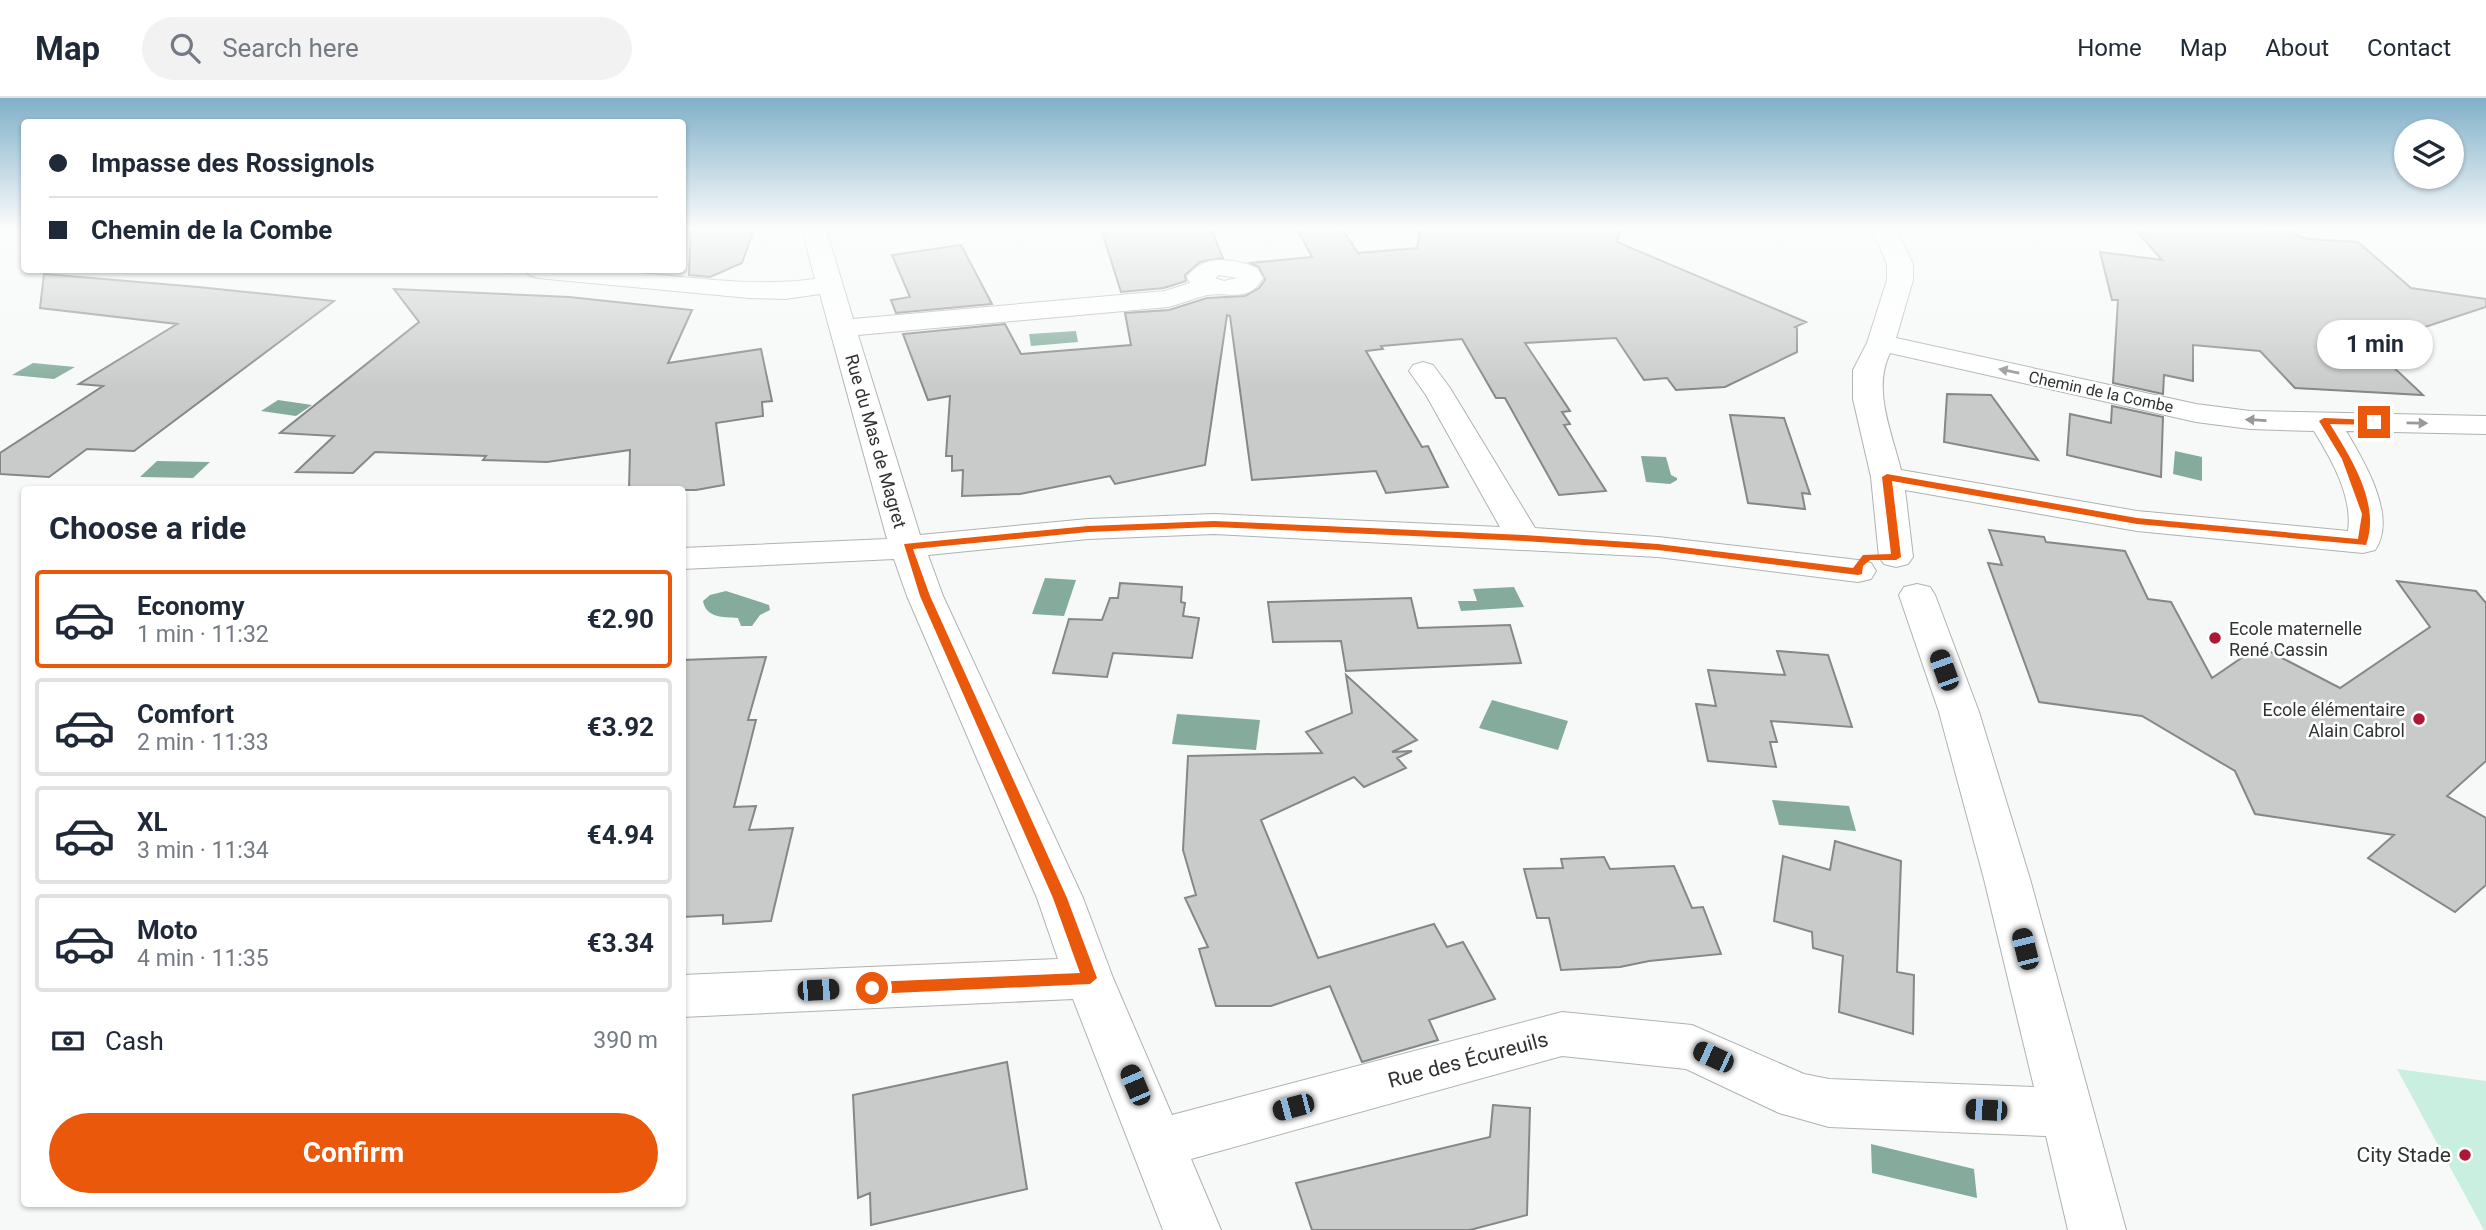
<!DOCTYPE html>
<html lang="en">
<head>
<meta charset="utf-8">
<style>
  body { margin:0; font-family:Roboto,sans-serif; background:#f2f2f3; color:#1f2937; height:100vh; display:flex; flex-direction:column; font-size:26px; white-space:nowrap }
  * { box-sizing:border-box; margin:0 }
  p { font-size:23px; color:#747a83 }
  .icon { flex:none; width:38px; height:38px; fill:none; stroke:currentColor; stroke-width:2; stroke-linecap:round; stroke-linejoin:round }
  .map { position:relative; flex:1; overflow:hidden }
  .details { position:absolute; left:21px; top:388px; width:665px; height:721px; display:flex; flex-direction:column; background:#fff; border-radius:7px; box-shadow:0 2px 5px #0004 }
  .details>* { flex:none }
  .guide { position:absolute; left:21px; top:21px; width:665px; height:154px; border-radius:7px; box-shadow:0 2px 5px #0004; display:grid; align-content:center; height:154px; padding:0 28px; background:#fff }
  .fabs { position:absolute; left:2394px; top:21px; display:grid; gap:14px }
  .fabs a { display:grid; place-items:center; width:70px; height:70px; border-radius:50%; background:#fff; box-shadow:0 2px 5px #0004; font-size:35px }
  .end { position:absolute; width:32px; height:32px; margin:-16px; border:9px solid #ea580c; background:#fff; box-shadow:0 0 0 4px #fff }
  .from { border-radius:50% }
  .bubble { position:absolute; height:49px; border-radius:24px; background:#fff; box-shadow:0 2px 5px #0004; font-size:23px; font-weight:700; line-height:49px; text-align:center }
  .car { position:absolute; width:21px; height:42px; margin:-21px -10px; border-radius:9px; box-shadow:0 0 5px 2px #0007; background:linear-gradient(#222 24%,#8ab4d8 0 40%,#222 0 76%,#8ab4d8 0 86%,#222 0) }
  .guide b { display:flex; align-items:center; gap:24px; height:66px; font-size:26px }
  .guide b+b { border-top:2px solid #e0e1e3 }
  .guide i { width:18px; height:18px; background:#1f2937 }
  ul { padding:0; list-style:none }
  li { display:flex; align-items:center; gap:21px; height:98px; margin:0 14px 10px; padding:0 14px; border:4px solid #e0e1e3; border-radius:7px }
  li div { flex:1 }
  li b { display:block; font-size:26px }
  li em { font-style:normal; font-weight:700 }
  li.current { border-color:#ea580c }
  li>.icon { width:63px; height:63px; stroke-width:1.5 }
  h2 { padding:0 28px; font-size:32px; line-height:84px }
  .pay { display:flex; align-items:center; gap:18px; height:77px; padding:0 28px; font-size:26px }
  .pay p { margin-inline-start:auto }
  .button { display:flex; gap:14px; margin-top:auto; padding:14px 28px }
  .button a { flex:1; height:80px; border-radius:42px; background:#ea580c; color:#fff; font-size:28px; font-weight:700; line-height:80px; text-align:center }
  header { display:flex; align-items:center; gap:42px; box-sizing:border-box; height:98px; padding:0 35px; background:#fff; border-bottom:2px solid #e0e1e3 }
  header strong { font-size:33px }
  nav { display:flex; gap:38px; margin-inline-start:auto; font-size:24px }
  .search { width:490px; height:63px; background:#f2f2f3; display:flex; align-items:center; gap:18px; box-sizing:border-box; padding:0 24px; border-radius:38px; color:#747a83; font-size:26px }
  .map>svg:first-child { display:block }
</style>
</head>
<body>
<header>
<strong>Map</strong>
<div class="search"><svg class="icon" aria-label="search" viewBox="0 0 24 24"><circle cx="10" cy="10" r="6"/><path d="M15 15l6 6"/></svg>Search here</div>
<nav><a>Home</a><a>Map</a><a>About</a><a>Contact</a></nav>
</header>
<div class="map">
<svg width="2486" height="1132" viewBox="0 0 2486 1132">
  <rect width="100%" height="100%" fill="#f6f9f8"/>
  <path fill="#c8efdf" d="M2397 971 2486 983V1132H2484Z"/>
  <path fill="#84ab9b" d="M1076 233 1078 244 1031 248 1029 236Z
    M33 265 75 269 54 281 12 277Z
    M278 302 312 307 296 318 261 313Z
    M2175 353 2202 359V383L2173 376Z
    M1641 358 1666 359 1671 377 1677 380V382L1670 386 1646 384Z
    M157 363 210 364 193 380 140 379Z
    M1045 480 1076 482 1064 518 1032 516Z
    M1514 489 1524 509 1461 513 1458 503H1477L1473 491Z
    M726 493 769 507 770 512 760 517 752 528H741L738 520C723 519 706 520 703 503L710 497Z
    M1492 602 1568 623 1558 652 1479 630Z
    M1177 616 1260 622 1256 652 1172 646Z
    M1772 702 1849 708 1856 733 1779 727Z
    M1871 1046 1974 1071 1977 1100 1872 1075Z"/>
  <path fill="#c8cbca" stroke="#848886" stroke-width="2" d="M691 131H754L742 165 710 179 689 177Z
    M1101 131H1211L1223 160 1200 164 1185 177 1186 183 1164 190 1121 194Z
    M1297 131H1342L1358 155 1417 150 1420 131H1620L1617 144 1806 224 1795 229 1797 230V254L1725 289 1676 292 1667 280 1644 282 1616 240 1525 245 1570 313 1562 314 1570 326 1564 327 1606 393 1559 397 1505 300H1496L1462 241 1381 248 1383 251 1366 253 1422 349 1428 348 1448 389 1386 395 1376 373 1252 382 1230 218 1227 217 1205 367 1115 386 1110 378 1020 396 962 398 963 372 952 373V358H946L950 298 928 302 903 236 1005 226 1021 256 1131 247 1125 215 1169 212 1207 200 1245 198 1259 190 1265 182 1259 169 1250 165 1312 159Z
    M2135 131H2263L2293 133 2299 139 2309 141 2358 144 2411 190 2486 201V209L2370 247 2423 297 2295 290 2260 253 2193 247V283L2164 277 2163 296 2113 285 2118 202H2112L2100 154 2162 162Z
    M961 147 992 206 896 215 891 202 910 199 892 157Z
    M44 176 198 189 334 203 134 353 87 351 49 379 0 376V355L103 288 79 286 177 226 40 210Z
    M394 191 569 199 692 212 668 265 761 251 772 303 762 304 763 318 716 325 724 387 696 392H629L630 352 547 364 483 362 486 358 375 354 353 375 296 374 334 338 280 335 419 224Z
    M1947 296 1991 297 2038 362 1944 344Z
    M2112 308 2163 319 2161 379 2067 357 2070 316 2111 325Z
    M1730 317 1784 320 1810 396 1802 395 1805 411 1748 405Z
    M1989 432 2044 439 2046 444 2125 453 2148 501 2171 504 2212 580 2259 548 2340 590 2430 529 2397 483 2476 493 2486 505V663L2447 698 2486 720V787L2455 814 2368 760 2394 737 2255 716 2235 673 2142 618 2039 604 1988 465 2002 467Z
    M1120 485 1182 489 1181 504 1185 505 1183 518 1199 520 1192 560 1113 555 1107 579 1053 575 1069 521 1102 522 1110 500H1118Z
    M1411 500 1418 530 1510 527 1521 565 1346 573 1341 543 1273 544 1268 504Z
    M1777 553 1828 557 1852 629 1771 623 1777 644H1770L1776 669 1708 663 1696 606 1716 608 1708 572 1785 577Z
    M766 559 748 622H756L734 709 756 708 749 732 793 730 771 823 723 826V817L682 819V562Z
    M1346 577 1417 642 1392 654 1412 653 1397 660 1406 670 1364 689 1354 679 1261 722 1318 860 1434 826 1447 849 1463 844 1495 901 1429 922 1438 942 1362 964 1330 888 1271 908H1216L1199 851 1208 849 1185 800 1196 797 1183 752 1188 658 1322 655 1306 634 1352 615Z
    M1835 743 1901 763 1897 874 1914 877 1913 936 1839 914 1843 858 1813 850 1812 834 1774 823 1783 758 1830 772Z
    M1604 759 1610 771 1674 768 1692 810 1703 809 1721 856 1649 863 1620 869 1561 872 1549 820H1537L1524 771 1563 770 1561 761Z
    M1007 964 1027 1091 871 1127 870 1095 858 1100 853 997Z
    M1493 1007 1530 1010 1527 1117 1470 1132H1312L1296 1085 1490 1039Z"/>
  <g fill="none" stroke-linecap="round" stroke-linejoin="round">
    <defs>
      <path id="minor" d="M802 131H826L853 221 1165 193 1190 185 1187 179C1204 155 1234 161 1257 170L1263 180C1248 206 1228 193 1207 197 1194 200 1181 206 1168 209L858 237 920 437 1088 421 1214 416 1500 429 1426 297 1409 273 1413 267 1423 264 1433 267 1450 290 1535 430 1658 439 1858 462 1871 465 1876 473 1871 481 1858 484 1658 459 1214 436 1088 441 928 457 943 498 1083 800 1113 880 1172 1017 1562 914 1692 927 1804 976 1829 981 2034 989 1984 781 1939 614 1899 497 1904 489 1917 486 1930 489 1935 497 1979 614 2030 781 2126 1132H2068L2046 1038 1829 1029 1779 1015 1686 971 1562 958 1191 1061 1221 1132H1163L1073 901 682 919V877L1058 861 1037 800 907 498 894 461 682 471V450L887 441 820 196 785 201 749 200 538 180 529 177 525 172C622 163 719 194 815 181ZM1219 177 1237 180 1224 183 1215 180Z
        M1872 131H1896L1913 166V182L1896 240 2196 306 2250 313 2486 318V336L2346 333C2364 363 2398 419 2375 452L2363 455 2137 433 1905 392 1913 459 1908 466 1896 469 1884 466 1879 459 1871 379 1853 301V272L1867 245 1887 182V166ZM1890 255 2196 324 2250 331 2314 333C2332 362 2353 399 2348 433L2137 413 1901 372C1892 335 1872 291 1890 255Z"/>
    </defs>
    <use href="#minor" stroke="#aeb2b0" stroke-width="2"/>
    <use href="#minor" fill="#fff" fill-rule="evenodd"/>
  </g>
  <defs><path id="oneway-solid" d="M-6-.8H1V-3.2L6.5 0L1 3.2V.8H-6Z" transform="scale(1.75)"/></defs>
  <g fill="#989998">
    <use href="#oneway-solid" transform="translate(2009 273) rotate(-168)"/>
    <use href="#oneway-solid" transform="translate(2256 322) rotate(-177)"/>
    <use href="#oneway-solid" transform="translate(2417 325) rotate(1)"/>
  </g>
  <linearGradient id="sky" x2="0" y2="1"><stop stop-color="#80b0c9"/><stop offset="0.45" stop-color="#fbfcfc"/><stop offset="1" stop-color="#fbfcfc" stop-opacity="0"/></linearGradient>
  <rect width="2486" height="290" fill="url(#sky)"/>
  <path fill="#ea580c" d="M2324 320 2374 322 2378 324 2374 327 2330 326C2351 360 2381 406 2366 447L2137 426 1892 383 1901 459 1896 462H1870L1863 468 1862 476 1858 477 1658 452 1524 443 1214 429 1088 434 913 451 930 498 1067 800 1097 880 1090 886 872 896 865 890 872 884 1080 875 1053 800 920 498 904 446 1088 428 1214 423 1524 437 1658 446 1853 470 1863 457 1891 456 1882 379 1887 376 2137 420 2358 441 2362 416 2342 361 2319 323Z"/>
  <g fill="#ad1836" stroke="#fff" stroke-width="2.5">
    <circle cx="2215" cy="540" r="7"/>
    <circle cx="2419" cy="621" r="7"/>
    <circle cx="2465" cy="1057" r="7"/>
  </g>
  <g text-anchor="middle" dominant-baseline="central" stroke-width="5" stroke-linejoin="round" paint-order="stroke">
    <g font-size="16" fill="#313332" stroke="#fff">
      <text transform="translate(2101 294) rotate(12)">Chemin de la Combe</text>
    </g>
    <g font-size="18" fill="#313332" stroke="#fff">
      <text transform="translate(876 343) rotate(74)">Rue du Mas de Magret</text>
    </g>
    <g font-size="18" fill="#313332" stroke="#fff" text-anchor="start">
      <text x="2229" y="530">Ecole maternelle<tspan x="2229" dy="21">René Cassin</tspan></text>
      <text x="2405" y="611" text-anchor="end">Ecole élémentaire<tspan x="2405" dy="21">Alain Cabrol</tspan></text>
    </g>
    <g font-size="21" fill="#313332" stroke="#fff">
      <text transform="translate(1468 962) rotate(-15)">Rue des Écureuils</text>
    </g>
    <g font-size="21" fill="#313332" stroke="#fff" text-anchor="end">
      <text x="2451" y="1057">City Stade</text>
    </g>
  </g>
</svg>
<div class="fabs">
<a><svg class="icon" aria-label="layers" viewBox="0 0 24 24"><path d="M12 4l9 5-9 5-9-5zM3 14l9 5 9-5"/></svg></a>
</div>
<i class="end from" style="left:872px;top:890px"></i>
<i class="end" style="left:2374px;top:324px"></i>
<div class="bubble" style="left:2317px;top:222px;width:116px">1 min</div>
<i class="car" style="left:1944px;top:572px;rotate:340deg"></i>
<i class="car" style="left:2025px;top:851px;rotate:346deg"></i>
<i class="car" style="left:818px;top:892px;rotate:87deg"></i>
<i class="car" style="left:1713px;top:959px;rotate:295deg"></i>
<i class="car" style="left:1135px;top:987px;rotate:337deg"></i>
<i class="car" style="left:1293px;top:1009px;rotate:255deg"></i>
<i class="car" style="left:1986px;top:1012px;rotate:273deg"></i>
<div class="guide">
<b><i class="from"></i>Impasse des Rossignols</b>
<b><i></i>Chemin de la Combe</b>
</div>
<section class="details">
<h2>Choose a ride</h2>
<ul>
<li class="current"><svg class="icon" aria-label="car" viewBox="0 0 24 24"><path d="M5 17H2v-5l4-1 3-4h7l3 4 3 1v5h-3M9 17h6M6 11h13"/><circle cx="7" cy="17" r="2"/><circle cx="17" cy="17" r="2"/></svg><div><b>Economy</b><p>1 min · 11:32</p></div><em>€2.90</em></li>
<li><svg class="icon" aria-label="car" viewBox="0 0 24 24"><path d="M5 17H2v-5l4-1 3-4h7l3 4 3 1v5h-3M9 17h6M6 11h13"/><circle cx="7" cy="17" r="2"/><circle cx="17" cy="17" r="2"/></svg><div><b>Comfort</b><p>2 min · 11:33</p></div><em>€3.92</em></li>
<li><svg class="icon" aria-label="car" viewBox="0 0 24 24"><path d="M5 17H2v-5l4-1 3-4h7l3 4 3 1v5h-3M9 17h6M6 11h13"/><circle cx="7" cy="17" r="2"/><circle cx="17" cy="17" r="2"/></svg><div><b>XL</b><p>3 min · 11:34</p></div><em>€4.94</em></li>
<li><svg class="icon" aria-label="car" viewBox="0 0 24 24"><path d="M5 17H2v-5l4-1 3-4h7l3 4 3 1v5h-3M9 17h6M6 11h13"/><circle cx="7" cy="17" r="2"/><circle cx="17" cy="17" r="2"/></svg><div><b>Moto</b><p>4 min · 11:35</p></div><em>€3.34</em></li>
</ul>
<div class="pay"><svg class="icon" aria-label="cash" viewBox="0 0 24 24"><path d="M3 7h18v10H3z"/><circle cx="12" cy="12" r="2"/></svg>Cash<p>390 m</p></div>
<div class="button"><a>Confirm</a></div>
</section>
</div>
</body>
</html>
